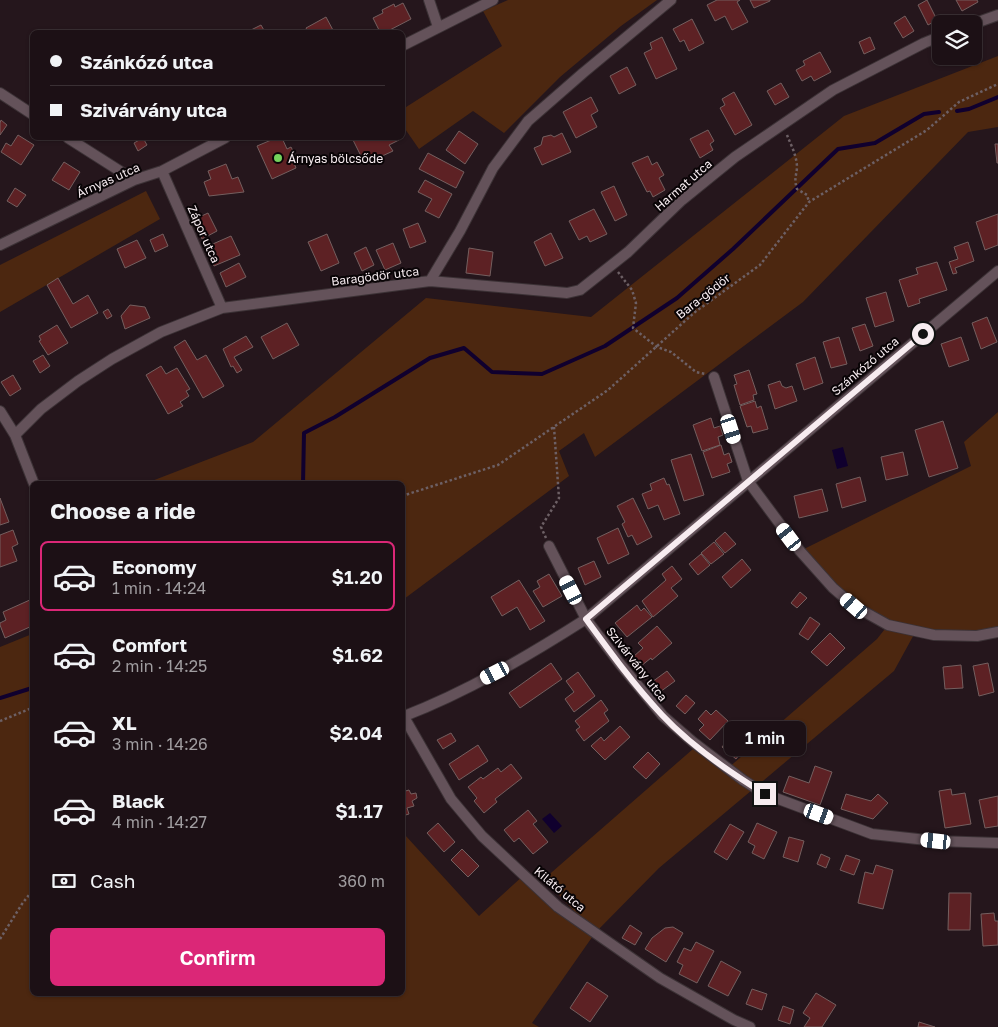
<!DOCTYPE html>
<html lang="en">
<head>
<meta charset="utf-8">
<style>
  body { margin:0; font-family:"Golos Text",sans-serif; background:#291e22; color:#f1f3f6; height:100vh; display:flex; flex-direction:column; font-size:19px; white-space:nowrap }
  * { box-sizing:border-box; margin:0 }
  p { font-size:16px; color:#a09da0 }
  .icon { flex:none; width:28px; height:28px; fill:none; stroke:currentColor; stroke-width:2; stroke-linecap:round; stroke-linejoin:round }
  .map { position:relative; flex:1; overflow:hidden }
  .panel { position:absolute; left:30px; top:481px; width:375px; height:515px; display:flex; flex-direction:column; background:#1c1015; border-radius:8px; box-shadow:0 1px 4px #0004,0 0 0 1px #3a3034 }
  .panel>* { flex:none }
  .guide { position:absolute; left:30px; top:30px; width:375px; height:110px; border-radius:8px; box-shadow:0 1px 4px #0004,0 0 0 1px #3a3034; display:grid; align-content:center; height:110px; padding:0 20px; background:#1c1015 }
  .controls { position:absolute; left:932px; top:15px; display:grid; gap:10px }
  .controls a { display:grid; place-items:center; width:50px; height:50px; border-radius:8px; background:#1c1015; box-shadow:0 1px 4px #0004,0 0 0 1px #3a3034; font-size:25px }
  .end { position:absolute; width:22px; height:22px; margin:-11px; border:6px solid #f7ecf0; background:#111; box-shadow:0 0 0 2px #111 }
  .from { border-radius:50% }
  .bubble { position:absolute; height:35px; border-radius:8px; background:#1c1015; box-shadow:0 1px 4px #0004,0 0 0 1px #3a3034; font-size:16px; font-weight:600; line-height:35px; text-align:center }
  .car { position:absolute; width:15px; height:30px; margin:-15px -8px; border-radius:6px; box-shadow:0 0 4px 1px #0007; background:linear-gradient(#fff 24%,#345 0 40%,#fff 0 76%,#345 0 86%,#fff 0) }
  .guide b { display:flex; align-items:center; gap:18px; height:48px; font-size:19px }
  .guide b+b { border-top:1px solid #3a3034 }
  .guide i { width:12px; height:12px; background:#f1f3f6 }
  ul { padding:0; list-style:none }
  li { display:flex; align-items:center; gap:15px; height:70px; margin:0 10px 8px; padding:0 10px; border:2px solid transparent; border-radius:8px }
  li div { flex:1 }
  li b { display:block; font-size:19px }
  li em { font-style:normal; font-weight:600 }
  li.active { border-color:#db2777 }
  li>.icon { width:45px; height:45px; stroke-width:1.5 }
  h2 { padding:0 20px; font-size:22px; line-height:60px }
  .pay { display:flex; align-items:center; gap:12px; height:55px; padding:0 20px; font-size:19px }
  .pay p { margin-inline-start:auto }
  .button { display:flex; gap:10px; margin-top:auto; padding:10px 20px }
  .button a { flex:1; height:58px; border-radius:8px; background:#db2777; color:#fff; font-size:20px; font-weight:600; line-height:58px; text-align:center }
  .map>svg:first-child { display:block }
</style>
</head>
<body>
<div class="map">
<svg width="998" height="1027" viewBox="0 0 998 1027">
  <rect width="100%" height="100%" fill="#25161c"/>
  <path fill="#4c2710" d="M508 0H657L621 26 560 77 504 133 473 111 419 149 403 126V109L502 46 483 11Z
    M998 56V127L968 132 803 302 595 457 584 433 559 451 569 476 404 599H403L402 484H144L253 442 426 298 591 317 844 116Z
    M146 191 160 219 0 312V265Z
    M998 412V631L941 636 917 629 894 671 659 868 595 933 532 1023 539 1027H0V647L32 634V994H402L403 835H405L479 916 524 875 592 930 544 879 693 749 727 769 877 639 888 625 833 588 800 551 971 466 964 442Z"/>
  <path fill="#10002e" d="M843 447 848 466 837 469 832 450Z
    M550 813 562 826 554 833 542 819Z"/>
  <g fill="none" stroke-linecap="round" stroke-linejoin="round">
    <path stroke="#10002e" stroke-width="4" d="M957 111 969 109 998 97
      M303 484 304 433 335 417 430 358 464 348 492 372 542 374 605 346 677 298 733 249 838 149 875 143 924 114 939 112
      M0 698 32 688"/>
  </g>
  <path fill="#5d2124" stroke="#745f5f" d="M717 0H740L737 2 748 22 732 30 725 16 715 21 707 5Z
    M750 0H770V1L754 8Z
    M927 0 937 20 928 25 918 5Z
    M956 0H977L978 2 962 11Z
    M403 3 411 19 386 32H380L373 18 383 13 382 10 394 4 395 7Z
    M905 16 914 31 903 38 894 23Z
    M326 17 334 32H308L306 28Z
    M692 19 704 43 689 51 684 40 680 42 673 29Z
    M261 25 265 32H247Z
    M662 37 677 69 656 79 644 53 652 49 650 43Z
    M870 37 875 49 864 54 859 42Z
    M820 52 831 72 814 81 811 76 802 81 796 70 805 65 803 61Z
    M627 67 636 85 619 94 610 76Z
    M781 83 789 97 775 105 767 91Z
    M734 92 752 125 735 135 720 108 725 105 722 99Z
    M591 97 598 111 591 115 597 127 576 138 563 112Z
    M1 120 7 125 0 135V123Z
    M708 130 714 141 710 144 713 150 700 158 690 139Z
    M459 131 478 144 465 164 446 150Z
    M562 133 571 152 542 165 534 148 541 145 543 137 551 135 554 137Z
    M18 135 34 145 21 165 1 152 6 143 11 146Z
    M143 138 147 145 138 151 134 143Z
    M276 138H282L287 149 291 147 296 157 292 158 296 168 272 179 257 146Z
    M352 138H397L399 140 389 145 393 151 365 164Z
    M995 144H998V163H997Z
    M428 153 464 172 456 188 419 169Z
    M648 156 652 165 657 162 664 175 659 178 665 190 653 197 650 191 647 192 632 163Z
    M64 162 80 172 69 190 52 180Z
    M226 164 232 179 238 177 244 192 209 196 204 182 211 179 208 171Z
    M425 180 452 194 439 218 425 211 432 199 418 192Z
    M614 186 627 215 615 221 601 192Z
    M15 188 26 195 17 207 7 201Z
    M594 209 607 234 590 242 587 236 579 240 569 221Z
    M208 213 217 231 202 239 193 220Z
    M998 214V245L985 250 976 222Z
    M418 223 426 242 410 248 403 229Z
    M551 233 563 258 545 266 534 242Z
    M163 234 168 246 155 252 150 240Z
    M327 234 339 263 321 271 308 242Z
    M231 236 240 255 214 266 206 247Z
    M137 240 146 258 125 268 117 249Z
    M968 242 974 261 955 268 957 273 953 274 949 262 958 259 954 247Z
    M393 243 401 263 385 270 376 250Z
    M366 247 374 265 362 271 354 253Z
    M469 248 493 252 490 276 466 273Z
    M937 262 947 290 919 299 920 303 908 307 899 280 918 274 916 268Z
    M239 263 246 277 226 287 220 273Z
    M58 278 73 304 88 295 98 313 71 328 47 285Z
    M886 292 894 321 875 327 866 298Z
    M130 305 145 307 150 318 125 329 121 316Z
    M108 309 112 316 107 319 103 312Z
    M987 317 997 342 981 349 972 323Z
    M287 323 299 345 273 359 261 337Z
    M865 324 873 346 860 351 852 328Z
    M57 325 68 343 48 355 39 341 41 340 39 336Z
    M246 336 253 347 234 357 242 370 237 373 233 366 231 367 223 349Z
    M839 337 847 364 831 368 823 342Z
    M961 337 969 360 949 367 941 344Z
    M185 340 197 360 206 355 224 386 203 398 174 347Z
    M43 355 50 366 40 373 33 361Z
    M815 357 823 383 804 390 796 364Z
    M161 366 166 374 177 368 190 389 186 391 189 396 180 402 183 406 168 414 146 375Z
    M749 370 757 394 753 395 754 400 740 405 734 385 737 384 734 375Z
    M13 375 21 389 10 396 1 382Z
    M780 381 782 386 786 388 792 386 797 401 775 409 768 385Z
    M755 401 757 408 761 406 768 429 753 433 751 426 747 427 740 406Z
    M711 418 714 428 720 426 723 435 718 437 720 445 702 451 693 425Z
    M943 421 958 468 929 477 915 430Z
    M721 445 724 455 729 453 732 462 727 464 730 472 712 478 703 452Z
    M903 452 908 475 886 480 881 457Z
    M691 454 704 495 684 501 671 460Z
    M860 477 866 501 842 508 836 484Z
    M664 478 667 485 669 484 680 514 664 520 658 505 648 509 642 494 652 490 650 484Z
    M822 489 828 511 799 518 794 496Z
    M0 498 9 522 0 525Z
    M633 498 652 537 637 545 632 535 628 537 622 524 625 522 617 506Z
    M618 528 629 554 608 564 597 538Z
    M13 530 18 544 12 547 17 561 0 567V535Z
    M725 532 736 544 725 553 715 541Z
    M714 542 724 554 711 564 701 553Z
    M701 554 710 565 698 575 689 564Z
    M742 559 751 570 731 588 722 577Z
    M594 561 601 577 585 585 578 568Z
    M672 566 682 579 671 588 678 596 653 617 642 601 666 580 662 574Z
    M549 574 562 596 543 607 533 591 540 587 537 581Z
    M519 580 545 621 530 630 517 607 502 616 491 597Z
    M800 592 807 598 797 608 791 603Z
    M32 599V626L5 638 0 625V623L6 620 3 612Z
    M637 605 641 611 644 608 652 617 627 637 615 623Z
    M810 617 820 624 808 640 799 634Z
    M657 626 672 643 652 660 651 658 641 666 633 657 643 648 638 643Z
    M830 633 845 648 827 666 811 652Z
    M551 663 562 679 520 708 509 693Z
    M988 663 994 692 979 696 973 666Z
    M961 665 963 688 945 689 943 667Z
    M667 671 675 681 660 692 652 682Z
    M578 672 595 696 574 712 565 699 574 692 566 681Z
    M686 695 695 703 685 714 676 706Z
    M601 700 608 710 604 713 609 721 584 741 576 730 580 727 575 721Z
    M706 710 711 715 716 710 728 721 710 740 699 730 704 725 698 719Z
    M620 726 630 737 605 760 591 746 601 737 604 741Z
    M451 733 456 741 443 749 437 740Z
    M733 733 747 744 736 759 722 747Z
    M478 745 488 761 459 780 449 764Z
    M648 752 660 764 646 779 633 767Z
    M511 764 522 778 495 799 497 802 484 813 474 801 477 798 468 787 481 777 483 779 498 768 501 772Z
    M815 766 832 772 820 805 783 792 789 776 809 783Z
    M951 789 952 795 965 793 971 824 945 828 939 791Z
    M409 790 411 794 416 793 417 798 412 801 414 806 407 808 409 814 402 816V792Z
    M846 794 871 801 878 794 888 803 873 819 841 809Z
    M998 796V826L985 828 979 800Z
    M528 810 537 821 533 824 548 842 533 854 519 838 514 842 504 830Z
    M438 823 455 842 444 852 427 833Z
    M757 823 777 832 764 859 752 853 755 846 748 842Z
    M730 824 744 832 727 860 714 852Z
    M789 837 804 841 798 862 783 857Z
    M462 849 479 866 468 877 451 860Z
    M821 854 830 858 826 868 817 864Z
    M846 855 860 860 854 875 840 870Z
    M876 865 893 870 883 909 858 903 865 872 873 874Z
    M949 893H971L970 930H948Z
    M994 913 995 921H998V945L983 946 981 914Z
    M630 925 642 933 635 945 622 938Z
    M673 927 683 933 666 962 645 949 652 938 665 928Z
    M696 942 714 951 697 983 679 974 683 965 677 962 684 948 691 951Z
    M721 961 741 972 728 996 708 986Z
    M587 982 608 996 590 1022 570 1008Z
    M752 989 767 994 762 1010 746 1004Z
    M816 993 836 1005 822 1027H804L810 1018 803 1013Z
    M783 1006 794 1010 790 1024 778 1020Z
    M919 1022 935 1027H918Z"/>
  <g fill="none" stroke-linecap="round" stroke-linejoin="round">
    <defs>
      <path id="street" d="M429 0 438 27
        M973 24 998 15
        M402 46 493 0
        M0 93 32 114
        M68 138 134 180
        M162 171 222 308
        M0 245 134 180 162 171 225 138
        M430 281 567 293 580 290 628 252 682 200 735 157 833 90 924 43 941 36
        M714 377 748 481 800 551 833 588 854 606 888 625 934 635 977 636 998 632
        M0 411 15 435 34 484
        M15 435 41 409 78 381 112 359 161 332 222 308 430 281 460 231 493 168 528 121 583 73 671 0
        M549 546 586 619 620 664 663 716 693 742 743 780 765 794 872 834 936 841 998 843
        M402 717C467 692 528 656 586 619L998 271
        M404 717 451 799 482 836 558 907 660 978 734 1020 750 1027"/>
    </defs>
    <use href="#street" stroke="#3c3236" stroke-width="12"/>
    <path stroke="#6d6065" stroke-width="2.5" stroke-dasharray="2.5 2.5" stroke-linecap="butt" d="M787 135C791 145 797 156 797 168 796 177 794 179 797 189L807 195 809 202
      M618 272 632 290 636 303 633 328 657 347 671 352 696 372 706 374
      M402 496 498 465 608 390 695 312 760 265 809 202 927 130 959 102 998 84
      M546 538 541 527 559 498 554 427
      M0 721 32 708
      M0 939 22 904 32 891"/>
    <use href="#street" stroke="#64525a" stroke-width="10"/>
  </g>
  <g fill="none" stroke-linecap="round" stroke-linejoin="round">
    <path stroke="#f7ecf0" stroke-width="6" d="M765 794C729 772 691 746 662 715 634 685 610 652 586 619L923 334"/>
  </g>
  <circle fill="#74d25c" stroke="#090406" stroke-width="2" cx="278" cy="158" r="5"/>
  <g text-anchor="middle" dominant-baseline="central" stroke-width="4" stroke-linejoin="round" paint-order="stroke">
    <g font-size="12" fill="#f7ecf0" stroke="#090406" text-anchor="start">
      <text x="288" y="158">Árnyas bölcsőde</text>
    </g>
    <g font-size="12" fill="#f7ecf0" stroke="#090406">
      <text transform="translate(108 180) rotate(-24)">Árnyas utca</text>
      <text transform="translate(683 185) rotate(-41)">Harmat utca</text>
      <text transform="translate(204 234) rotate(66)">Zápor utca</text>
      <text transform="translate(375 276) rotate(-7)">Baragödör utca</text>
      <text transform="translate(703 296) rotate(-38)">Bara-gödör</text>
      <text transform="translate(865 366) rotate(-40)">Szánkózó utca</text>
      <text transform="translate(637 664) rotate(52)">Szivárvány utca</text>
      <text transform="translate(560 889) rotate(40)">Kilátó utca</text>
    </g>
  </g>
</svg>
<div class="controls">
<a><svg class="icon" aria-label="layers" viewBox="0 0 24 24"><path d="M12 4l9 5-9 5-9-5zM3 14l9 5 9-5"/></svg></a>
</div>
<i class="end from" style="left:923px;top:334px"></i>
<i class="end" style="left:765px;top:794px"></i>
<div class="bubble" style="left:724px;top:721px;width:82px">1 min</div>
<i class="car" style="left:731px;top:429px;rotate:162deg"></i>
<i class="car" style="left:789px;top:537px;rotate:323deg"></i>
<i class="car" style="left:571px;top:590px;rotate:333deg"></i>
<i class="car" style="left:854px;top:606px;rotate:311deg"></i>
<i class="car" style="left:495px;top:673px;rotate:243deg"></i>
<i class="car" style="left:819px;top:814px;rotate:110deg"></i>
<i class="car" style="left:936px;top:841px;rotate:276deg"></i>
<div class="guide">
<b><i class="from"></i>Szánkózó utca</b>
<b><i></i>Szivárvány utca</b>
</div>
<section class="panel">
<h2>Choose a ride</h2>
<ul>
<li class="active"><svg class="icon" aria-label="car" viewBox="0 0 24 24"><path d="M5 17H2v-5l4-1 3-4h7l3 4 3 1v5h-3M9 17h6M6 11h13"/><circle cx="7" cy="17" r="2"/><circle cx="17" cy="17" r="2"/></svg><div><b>Economy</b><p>1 min · 14:24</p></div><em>$1.20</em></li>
<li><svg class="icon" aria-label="car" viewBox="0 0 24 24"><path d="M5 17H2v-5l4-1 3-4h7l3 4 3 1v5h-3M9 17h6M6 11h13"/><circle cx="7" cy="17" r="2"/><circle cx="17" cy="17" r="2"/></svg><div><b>Comfort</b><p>2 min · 14:25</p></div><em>$1.62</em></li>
<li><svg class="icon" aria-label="car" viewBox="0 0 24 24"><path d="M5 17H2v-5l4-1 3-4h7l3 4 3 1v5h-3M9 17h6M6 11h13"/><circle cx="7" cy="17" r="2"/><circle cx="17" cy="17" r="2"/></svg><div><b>XL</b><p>3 min · 14:26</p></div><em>$2.04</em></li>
<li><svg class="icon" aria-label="car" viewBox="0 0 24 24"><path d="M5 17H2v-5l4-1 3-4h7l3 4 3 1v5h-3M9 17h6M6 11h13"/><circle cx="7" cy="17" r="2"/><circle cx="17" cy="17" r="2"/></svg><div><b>Black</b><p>4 min · 14:27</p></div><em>$1.17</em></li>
</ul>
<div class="pay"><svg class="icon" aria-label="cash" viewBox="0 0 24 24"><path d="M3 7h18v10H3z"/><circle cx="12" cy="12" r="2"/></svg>Cash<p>360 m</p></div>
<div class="button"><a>Confirm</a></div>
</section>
</div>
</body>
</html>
